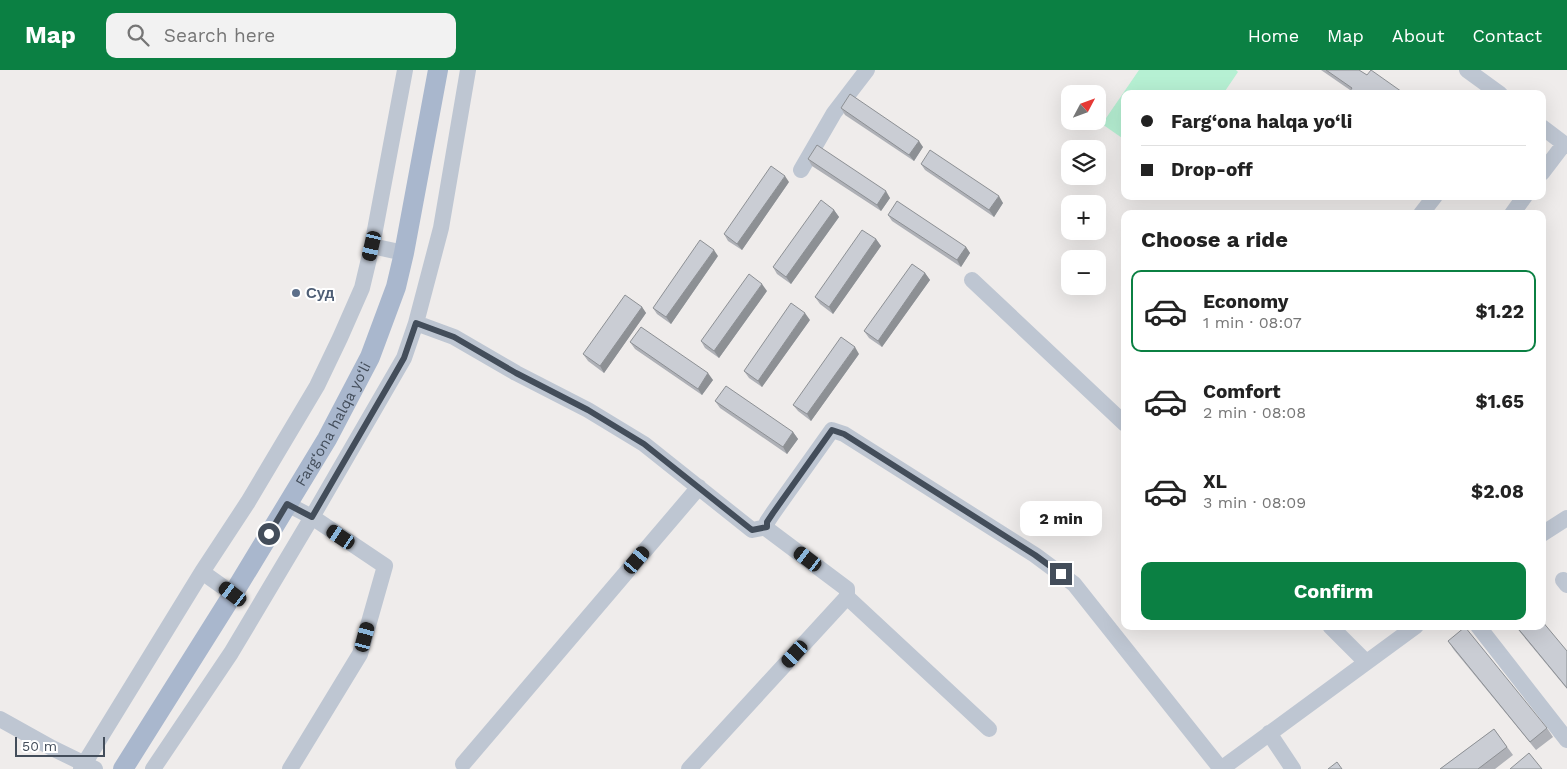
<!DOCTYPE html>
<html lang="en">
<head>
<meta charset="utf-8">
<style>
  body { margin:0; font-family:"Work Sans",sans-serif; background:#f2f2f2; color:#222; height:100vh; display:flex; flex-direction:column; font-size:19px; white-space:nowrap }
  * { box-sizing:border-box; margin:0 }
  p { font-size:16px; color:#767676 }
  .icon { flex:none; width:28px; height:28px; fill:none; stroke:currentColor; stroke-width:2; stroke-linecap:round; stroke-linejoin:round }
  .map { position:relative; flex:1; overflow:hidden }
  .panel { position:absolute; left:1121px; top:140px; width:425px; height:420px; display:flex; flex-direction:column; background:#fff; border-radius:10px; box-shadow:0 5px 20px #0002 }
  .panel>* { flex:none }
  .banner { position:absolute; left:1121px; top:20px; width:425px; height:110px; border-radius:10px; box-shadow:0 5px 20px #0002; display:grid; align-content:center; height:110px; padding:0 20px; background:#fff }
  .needle { width:32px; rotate:49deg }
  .fabs { position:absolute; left:1061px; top:15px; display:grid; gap:10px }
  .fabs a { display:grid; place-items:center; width:45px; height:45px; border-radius:10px; background:#fff; box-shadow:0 5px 20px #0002; font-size:25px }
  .scale { position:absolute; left:15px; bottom:12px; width:90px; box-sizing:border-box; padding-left:5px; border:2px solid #434d5a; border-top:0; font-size:14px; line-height:18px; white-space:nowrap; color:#434d5a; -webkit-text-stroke:4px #fff; paint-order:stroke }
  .end { position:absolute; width:22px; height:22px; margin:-11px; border:6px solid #434d5a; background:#fff; box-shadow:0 0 0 2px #fff }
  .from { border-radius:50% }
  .bubble { position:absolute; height:35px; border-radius:10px; background:#fff; box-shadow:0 5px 20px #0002; font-size:16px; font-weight:700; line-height:35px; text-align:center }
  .car { position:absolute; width:15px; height:30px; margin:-15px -8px; border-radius:6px; box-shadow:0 0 4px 1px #0007; background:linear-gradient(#222 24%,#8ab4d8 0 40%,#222 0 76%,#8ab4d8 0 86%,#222 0) }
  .banner b { display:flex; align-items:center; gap:18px; height:48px; font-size:19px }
  .banner b+b { border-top:1px solid #e0e0e0 }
  .banner i { width:12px; height:12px; background:#222 }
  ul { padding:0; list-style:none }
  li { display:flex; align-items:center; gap:15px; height:82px; margin:0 10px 8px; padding:0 10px; border:2px solid transparent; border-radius:10px }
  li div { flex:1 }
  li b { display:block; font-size:19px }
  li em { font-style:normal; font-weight:700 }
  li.on { border-color:#0b8043 }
  li>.icon { width:45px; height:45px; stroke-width:1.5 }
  h2 { padding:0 20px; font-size:22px; line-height:60px }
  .primary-button { display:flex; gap:10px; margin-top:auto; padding:10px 20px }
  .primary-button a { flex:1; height:58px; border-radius:10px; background:#0b8043; color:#fff; font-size:20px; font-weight:700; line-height:58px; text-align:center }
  header { display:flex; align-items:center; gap:30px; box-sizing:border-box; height:70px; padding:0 25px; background:#0b8043; color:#fff }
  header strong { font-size:24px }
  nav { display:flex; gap:28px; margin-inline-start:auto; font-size:18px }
  .search { width:350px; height:45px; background:#f2f2f2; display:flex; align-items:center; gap:12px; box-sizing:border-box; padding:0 18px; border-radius:10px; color:#767676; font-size:19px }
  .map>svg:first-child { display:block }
</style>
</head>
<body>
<header>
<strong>Map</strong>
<div class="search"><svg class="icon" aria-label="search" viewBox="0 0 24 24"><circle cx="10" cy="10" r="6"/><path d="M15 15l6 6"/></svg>Search here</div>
<nav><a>Home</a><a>Map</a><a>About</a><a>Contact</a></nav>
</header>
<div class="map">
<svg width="1567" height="699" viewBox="0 0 1567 699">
  <rect width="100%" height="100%" fill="#efeceb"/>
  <path fill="#b6f0d3" d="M1139 0H1236L1238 2 1223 24H1125V70L1102 54Z"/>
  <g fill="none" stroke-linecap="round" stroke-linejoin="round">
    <path stroke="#bec6d2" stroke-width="16" d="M1467 0 1500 24
      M1542 57 1567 76
      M801 100 834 43 867 0
      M1542 103 1564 74
      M1421 144 1435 126
      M1512 144 1525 126
      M372 176 404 183
      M972 210 1125 354
      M416 253 454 267 516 303 588 340 644 374 752 460 767 457
      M287 434 312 447 385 496 360 584 290 699
      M1542 464 1567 448
      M202 502 233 524
      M1563 510 1567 515
      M847 527 989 659
      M1330 556 1366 592
      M1478 556 1567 670
      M0 649 52 678 95 699
      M1269 663 1293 699
      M463 694 699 417
      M81 699 202 502 248 432 317 316 340 268 362 218 372 176 405 0
      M153 699 231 583 312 447 404 288 416 253 441 158 468 0
      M689 699 847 527V519L767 459V452L773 443 832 360 844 364 1035 485 1074 514 1221 699
      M1221 699 1416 556"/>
    <path stroke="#a9b7cd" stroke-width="20" id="s1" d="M123 699 233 524 327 369 370 287 396 217 404 183 438 0"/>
  </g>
  <path fill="#aeb0b6" d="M1321 0H1359L1367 5 1350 20Z
    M841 38 923 77 914 91 845 45Z
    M808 89 890 128 881 141 812 96Z
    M921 94 1003 133 994 147 925 100Z
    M789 112 742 180 728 171 724 164Z
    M834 140 839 147 791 214 777 204 773 197Z
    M888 145 966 177 970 183 961 197 892 151Z
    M876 169 881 176 833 244 820 234 815 227Z
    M718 186 671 254 657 244 653 238Z
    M925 203 930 210 882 277 869 268 864 261Z
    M767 221 719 288 705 278 701 271Z
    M642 237 646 243 604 303 588 291 583 284Z
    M810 250 762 317 749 308 744 301Z
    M630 272 713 310 702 325 635 279Z
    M859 284 811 351 798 341 793 335Z
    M715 331 793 362 798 369 787 384 720 338Z
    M1515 556H1542L1567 581V619Z
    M1448 571 1547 658 1553 667 1536 680 1454 580Z
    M1494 659 1513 685 1495 699H1440Z"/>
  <path fill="#8d9094" d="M919 71 923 77 914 91 909 85Z
    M785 106 789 112 742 180 737 174Z
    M886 121 890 128 881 141 877 135Z
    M999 126 1003 133 994 147 989 140Z
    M834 140 839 147 791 214 786 207Z
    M876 169 881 176 833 244 829 237Z
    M966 177 970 183 961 197 957 190Z
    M714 180 718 186 671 254 666 247Z
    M925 203 930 210 882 277 878 271Z
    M762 214 767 221 719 288 714 281Z
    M642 237 646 243 604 303 600 296Z
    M805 243 810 250 762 317 758 311Z
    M855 277 859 284 811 351 807 344Z
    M708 303 713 310 702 325 698 319Z
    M793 362 798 369 787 384 783 377Z"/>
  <path fill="#cacdd4" stroke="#8d9094" d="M1326 0H1359L1367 5 1371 0 1405 24H1348L1352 18Z
    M850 24 919 71 909 85 841 38Z
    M817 75 886 121 877 135 808 89Z
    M930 80 999 126 989 140 921 94Z
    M771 96 785 106 737 174 724 164Z
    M821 130 834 140 786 207 773 197Z
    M897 131 966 177 957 190 888 145Z
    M862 160 876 169 829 237 815 227Z
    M700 170 714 180 666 247 653 238Z
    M912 194 925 203 878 271 864 261Z
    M749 204 762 214 714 281 701 271Z
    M625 225 642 237 600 296 583 284Z
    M791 233 805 243 758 311 744 301Z
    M641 257 708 303 698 319 630 272Z
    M841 267 855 277 807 344 793 335Z
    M726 316 793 362 783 377 715 331Z
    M1542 551 1567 581V618L1516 556H1542Z
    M1465 557 1547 658 1530 672 1448 571Z
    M1494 659 1507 677 1478 699H1440Z
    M1529 683 1542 699H1510Z
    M1337 692 1342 699H1328Z"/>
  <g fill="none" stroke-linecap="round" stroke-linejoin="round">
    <path stroke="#434d5a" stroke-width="6" d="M269 464 287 434 312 447 392 309 404 288 416 253 454 267 516 303 588 340 644 374 752 460 767 457V452L773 443 832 360 844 364 1035 485 1061 504"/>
  </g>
  <circle fill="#5c6f8a" stroke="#fff" stroke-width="2" cx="296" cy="223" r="5"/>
  <g text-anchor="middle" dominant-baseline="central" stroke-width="4" stroke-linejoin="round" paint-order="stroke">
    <g font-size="15" font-weight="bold" fill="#4e5e75" stroke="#fff" text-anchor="start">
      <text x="306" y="223">Суд</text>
    </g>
    <g font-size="15" fill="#434d5a" stroke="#fff">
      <text stroke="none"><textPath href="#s1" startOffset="404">Farg‘ona halqa yo‘li</textPath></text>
    </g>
  </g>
</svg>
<div class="fabs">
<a><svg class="needle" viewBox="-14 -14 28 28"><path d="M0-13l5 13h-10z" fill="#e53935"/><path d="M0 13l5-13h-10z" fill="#767676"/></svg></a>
<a><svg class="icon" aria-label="layers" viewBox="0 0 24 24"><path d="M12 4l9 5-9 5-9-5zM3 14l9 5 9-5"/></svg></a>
<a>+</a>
<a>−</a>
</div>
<div class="scale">50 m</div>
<i class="end from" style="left:269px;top:464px"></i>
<i class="end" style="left:1061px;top:504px"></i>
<div class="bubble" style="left:1020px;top:431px;width:82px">2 min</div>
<i class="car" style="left:372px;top:176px;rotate:193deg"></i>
<i class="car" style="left:341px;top:467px;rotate:304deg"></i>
<i class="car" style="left:808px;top:489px;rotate:307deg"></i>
<i class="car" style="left:637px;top:490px;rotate:40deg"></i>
<i class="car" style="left:233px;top:524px;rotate:307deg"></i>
<i class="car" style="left:365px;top:567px;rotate:15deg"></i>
<i class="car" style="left:795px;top:584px;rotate:222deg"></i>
<div class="banner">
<b><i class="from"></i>Farg‘ona halqa yo‘li</b>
<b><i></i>Drop-off</b>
</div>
<section class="panel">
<h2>Choose a ride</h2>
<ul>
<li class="on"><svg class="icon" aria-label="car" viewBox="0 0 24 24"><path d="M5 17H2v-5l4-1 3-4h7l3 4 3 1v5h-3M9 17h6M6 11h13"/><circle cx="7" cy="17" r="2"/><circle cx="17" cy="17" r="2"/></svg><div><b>Economy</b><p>1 min · 08:07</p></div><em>$1.22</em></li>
<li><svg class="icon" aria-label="car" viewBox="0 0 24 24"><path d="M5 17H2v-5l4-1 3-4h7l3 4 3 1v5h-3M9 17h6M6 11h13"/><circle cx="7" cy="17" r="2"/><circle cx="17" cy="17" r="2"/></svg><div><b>Comfort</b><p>2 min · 08:08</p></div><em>$1.65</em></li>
<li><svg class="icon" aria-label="car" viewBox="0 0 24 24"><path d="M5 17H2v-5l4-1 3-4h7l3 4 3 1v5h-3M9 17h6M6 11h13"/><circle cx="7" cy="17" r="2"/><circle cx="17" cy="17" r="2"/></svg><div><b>XL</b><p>3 min · 08:09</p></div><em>$2.08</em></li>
</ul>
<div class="primary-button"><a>Confirm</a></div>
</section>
</div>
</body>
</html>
